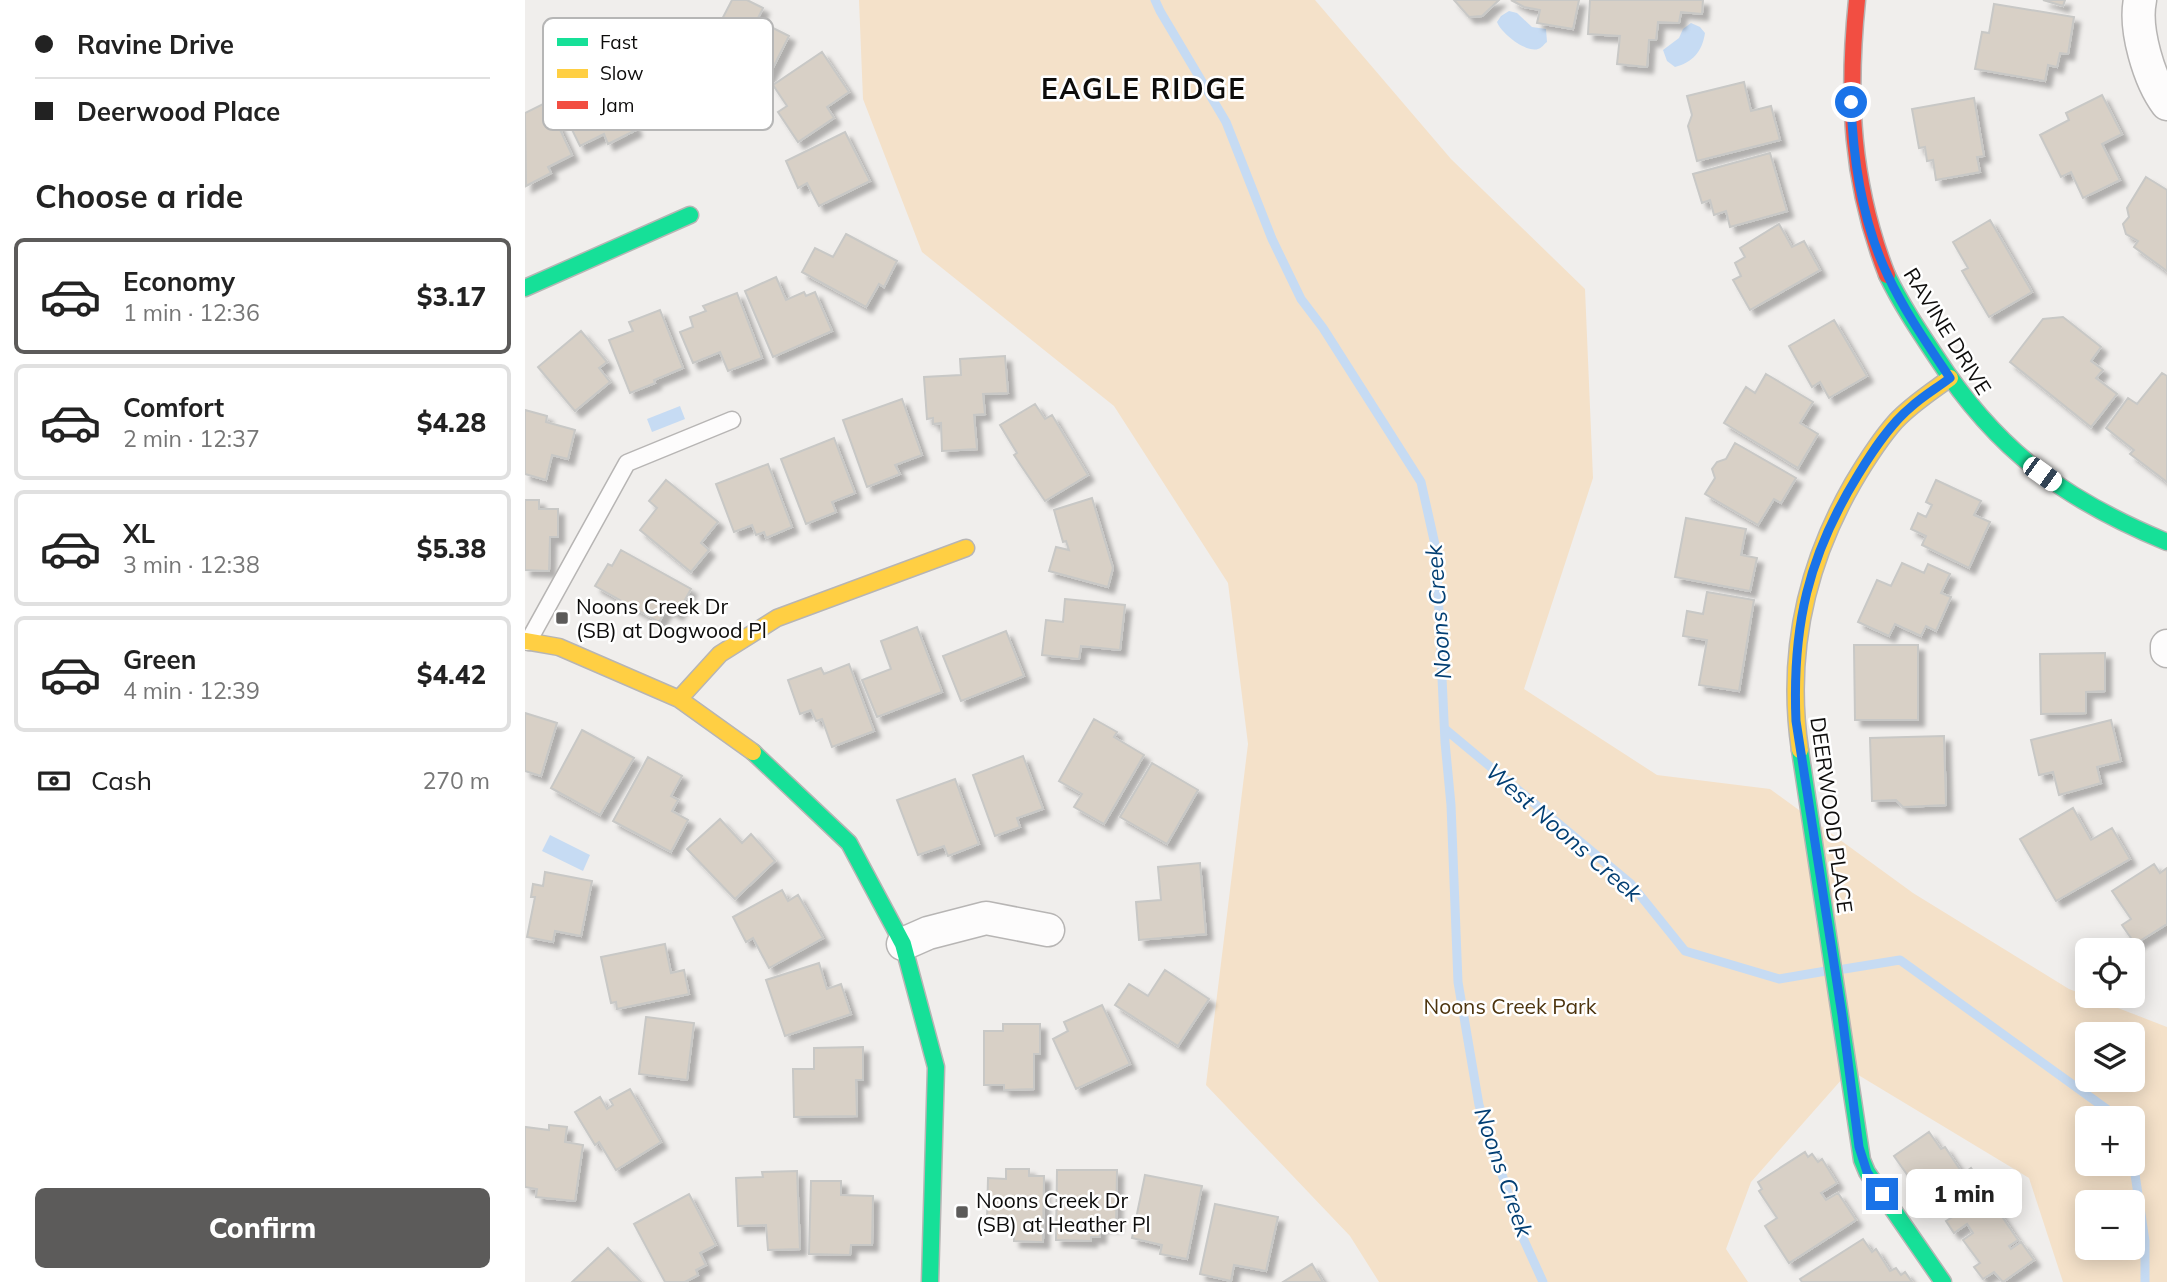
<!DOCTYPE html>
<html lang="en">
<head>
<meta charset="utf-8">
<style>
  body { margin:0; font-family:Mulish,sans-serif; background:#f6f6f6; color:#222; height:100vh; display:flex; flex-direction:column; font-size:26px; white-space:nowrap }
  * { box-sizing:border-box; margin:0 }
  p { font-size:23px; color:#767676 }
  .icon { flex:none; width:38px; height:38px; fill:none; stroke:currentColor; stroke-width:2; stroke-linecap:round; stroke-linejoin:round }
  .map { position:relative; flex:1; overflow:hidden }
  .drawer { display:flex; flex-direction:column; background:#fff; width:525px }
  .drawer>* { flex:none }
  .guide { display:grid; align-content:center; height:154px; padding:0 35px; background:#fff }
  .tools { position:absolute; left:1550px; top:938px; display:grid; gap:14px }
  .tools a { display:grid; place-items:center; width:70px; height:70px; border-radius:10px; background:#fff; box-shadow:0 4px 18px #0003; font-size:35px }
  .end { position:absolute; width:32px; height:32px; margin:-16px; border:9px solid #1a73e8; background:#fff; box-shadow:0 0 0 4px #fff }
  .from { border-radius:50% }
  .bubble { position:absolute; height:49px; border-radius:10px; background:#fff; box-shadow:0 4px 18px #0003; font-size:23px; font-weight:800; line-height:49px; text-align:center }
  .car { position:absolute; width:21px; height:42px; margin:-21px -10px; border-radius:9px; box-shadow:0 0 5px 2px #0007; background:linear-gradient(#fff 24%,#345 0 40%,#fff 0 76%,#345 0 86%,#fff 0) }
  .guide b { display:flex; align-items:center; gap:24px; height:66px; font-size:26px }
  .guide b+b { border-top:2px solid #e0e0e0 }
  .guide i { width:18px; height:18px; background:#222 }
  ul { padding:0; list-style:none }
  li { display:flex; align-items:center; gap:21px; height:116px; margin:0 14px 10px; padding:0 21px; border:4px solid #e0e0e0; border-radius:10px }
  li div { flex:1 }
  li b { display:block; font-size:26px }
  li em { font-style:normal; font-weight:800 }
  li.on { border-color:#5c5b5a }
  li>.icon { width:63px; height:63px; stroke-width:1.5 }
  h2 { padding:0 35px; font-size:32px; line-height:84px }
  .pay { display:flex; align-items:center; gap:18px; height:77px; padding:0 35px; font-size:26px }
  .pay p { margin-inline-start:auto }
  .cta { display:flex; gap:14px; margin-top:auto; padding:14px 35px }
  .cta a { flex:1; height:80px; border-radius:10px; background:#5c5b5a; color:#fff; font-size:28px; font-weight:800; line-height:80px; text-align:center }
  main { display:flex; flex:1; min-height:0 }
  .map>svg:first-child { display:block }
</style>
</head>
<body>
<main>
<section class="drawer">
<div class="guide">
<b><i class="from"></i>Ravine Drive</b>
<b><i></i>Deerwood Place</b>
</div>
<h2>Choose a ride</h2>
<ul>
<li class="on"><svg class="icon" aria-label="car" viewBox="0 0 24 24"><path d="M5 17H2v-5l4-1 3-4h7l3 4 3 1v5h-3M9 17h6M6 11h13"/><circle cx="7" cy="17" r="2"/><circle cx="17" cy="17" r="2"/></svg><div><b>Economy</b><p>1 min · 12:36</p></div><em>$3.17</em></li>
<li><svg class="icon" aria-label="car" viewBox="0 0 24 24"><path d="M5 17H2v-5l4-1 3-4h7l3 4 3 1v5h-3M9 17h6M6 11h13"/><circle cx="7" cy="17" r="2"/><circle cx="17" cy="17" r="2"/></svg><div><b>Comfort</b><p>2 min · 12:37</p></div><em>$4.28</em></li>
<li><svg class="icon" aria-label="car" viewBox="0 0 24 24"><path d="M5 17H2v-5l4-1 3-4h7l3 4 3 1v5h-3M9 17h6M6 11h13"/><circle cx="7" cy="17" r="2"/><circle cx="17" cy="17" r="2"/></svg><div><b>XL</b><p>3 min · 12:38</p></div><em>$5.38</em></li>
<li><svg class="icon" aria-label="car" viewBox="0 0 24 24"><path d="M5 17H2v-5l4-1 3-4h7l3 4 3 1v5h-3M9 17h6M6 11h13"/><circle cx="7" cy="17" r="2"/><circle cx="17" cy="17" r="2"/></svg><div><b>Green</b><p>4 min · 12:39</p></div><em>$4.42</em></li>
</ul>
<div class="pay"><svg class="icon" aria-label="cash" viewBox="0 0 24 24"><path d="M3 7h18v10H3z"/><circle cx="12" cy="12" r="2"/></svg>Cash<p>270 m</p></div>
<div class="cta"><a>Confirm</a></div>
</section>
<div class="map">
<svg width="1642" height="1282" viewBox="0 0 1642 1282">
  <defs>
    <filter id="shadow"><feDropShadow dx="6" dy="6" stdDeviation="2" flood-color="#0004"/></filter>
  </defs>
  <rect width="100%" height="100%" fill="#f0eeec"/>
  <path fill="#f4e1c9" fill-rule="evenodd" d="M334 0H790L926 159 1060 289 1068 478 999 689 1132 775 1245 789 1388 893 1544 989 1642 1027V1282H1538L1504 1178 1325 1070 1226 1182 1201 1249 1223 1282H854L825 1236 681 1085 723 744 703 583 589 406 397 252 338 99ZM1563 1034H1608V1080H1563ZM1563 1118H1608V1164H1563ZM1563 1202H1608V1248H1563Z"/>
  <path fill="#c6dbf3" d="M984 11 992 13 1007 27 1021 29 1022 42C1019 44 1017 48 1013 49 1001 53 976 33 972 22L976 16Z
    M1166 23 1175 27 1180 33C1177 52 1168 62 1150 67L1142 61 1138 50 1154 38 1158 29Z
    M155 406 160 419 127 432 122 419Z
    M25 835 65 855 58 871 17 851Z"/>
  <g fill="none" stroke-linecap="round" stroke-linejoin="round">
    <path stroke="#c6dbf3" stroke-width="9" d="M630 0 635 11 701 122 747 239 776 299 798 328 896 482 911 549 920 742 926 805 933 982 954 1105 998 1238 1018 1282
      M920 729 1106 884 1160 951 1254 979 1301 971
      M1319 969 1375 960 1594 1118
      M1608 1161 1620 1241V1282"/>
  </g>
  <path fill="#d8d0c6" stroke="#c8c8c6" stroke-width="2" filter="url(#shadow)" d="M207 0H222L238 8 232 20 264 36 231 101 203 88 215 64 206 60 205 62 181 50Z
    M929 0H974L957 16 944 17Z
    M986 0H1054L1048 29 1012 23 1015 10 999 7Z
    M1065 0H1178L1177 14 1156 12 1154 23 1133 22 1131 40H1124L1122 67 1092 64 1095 36 1063 34Z
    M1518 0H1540L1538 6Z
    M1469 4 1549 17 1543 54 1535 53 1532 67 1523 65 1520 81 1450 69 1457 32 1464 33Z
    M297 52 324 92 302 107 309 118 273 142 253 112 262 106 248 85Z
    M81 69 111 130 83 144 79 134 55 146 30 95Z
    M1219 82 1226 111 1246 106 1255 140 1172 161 1163 126 1167 115 1162 96Z
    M1577 95 1597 134 1577 144 1595 180 1558 198 1546 172 1536 177 1515 135 1544 120 1541 113Z
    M1449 98 1459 156 1452 157 1455 172 1411 180 1408 160 1402 161 1400 147 1394 148 1387 109Z
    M22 102 47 155 23 167 26 173 1 186 0 113Z
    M320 132 345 181 294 206 282 183 273 188 261 161Z
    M1245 153 1262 211 1205 227 1201 211 1189 215 1185 200 1177 203 1168 174Z
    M1621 177 1642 190V271L1609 247 1613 241 1601 234 1598 224 1604 217 1602 208Z
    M1465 220 1507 292 1464 317 1437 271 1443 268 1428 242Z
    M1254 224 1267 247 1279 241 1295 270 1225 310 1208 280 1216 276 1210 263 1220 257 1215 248Z
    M321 234 372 261 359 287 354 284 341 307 277 272 290 248 308 257Z
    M251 277 261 300 279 292 281 296 290 292 307 331 248 357 220 291Z
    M212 293 237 358 203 371 195 352 168 363 155 332 168 327 165 317 181 311 178 306Z
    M135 310 158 368 129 380 130 383 105 393 84 340 108 331 104 322Z
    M1538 317 1576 347 1566 361 1578 370 1571 378 1592 394 1566 427 1485 362 1518 319Z
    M1309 320 1342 376 1304 398 1295 382 1287 387 1264 346Z
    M56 331 82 362 74 368 85 382 50 411 13 367Z
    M480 356 483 393 458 394 460 414 449 415 452 449 417 451 416 423 408 424V418L402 419 399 377 436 375 435 359Z
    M1637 373 1642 376V482L1605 454 1609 450 1581 428 1603 398 1612 404Z
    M1241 374 1288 402 1275 423 1293 434 1273 468 1199 423 1221 387 1230 393Z
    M377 399 397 455 370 465 375 474 342 487 318 420Z
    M510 404 520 419 527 415 563 475 520 501 489 455 492 453 475 425Z
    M0 410 22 416 21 422 50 430 43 459 27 455 21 480 0 474Z
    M309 438 330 493 307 502 311 512 281 524 256 459Z
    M1210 443 1271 478 1256 503 1249 499 1233 525 1180 494 1190 478 1187 469 1192 462 1201 459Z
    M243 464 267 527 241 538 239 532 231 535 227 525 209 532 191 484Z
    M141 480 193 522 176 543 184 550 166 572 115 530 132 508 124 501Z
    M1411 480 1456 501 1449 515 1465 522 1444 568 1397 545 1401 536 1386 529 1393 513 1401 517 1407 505 1401 502Z
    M567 498 588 568 583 587 524 571 531 547 544 550 541 541 538 542 529 510Z
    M0 500H14V509H33V537H25L24 571 0 570Z
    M1161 518 1221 529 1216 555 1232 558 1225 591 1150 577Z
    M96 550 166 589 152 614 142 608 134 622 70 586 83 564 87 566Z
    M1377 563 1399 573 1403 564 1425 574 1416 593 1426 597 1411 631 1401 626 1396 636 1370 624 1364 636 1333 622 1352 580 1366 586Z
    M1182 592 1229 600 1214 691 1174 685 1182 640 1158 636 1162 611 1178 614Z
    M540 599 600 605 595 650 556 646 554 659 517 655 521 620 538 622Z
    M392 627 417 692 352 717 337 680 366 669 356 641Z
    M481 631 499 676 436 701 418 656Z
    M1329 645H1393V720H1330Z
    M1580 653V691L1561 692V713L1516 714 1515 654Z
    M324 664 349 731 307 747 297 719 291 721 286 710 275 714 263 680 296 668 299 674Z
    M0 713 32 723 16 776 0 771Z
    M569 719 592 732 589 737 619 755 579 824 549 807 557 794 534 781Z
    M1586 720 1596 761 1572 767 1576 783 1534 795 1528 772 1514 775 1506 740Z
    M57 730 109 758 75 815 26 788Z
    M1419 736 1421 805 1378 807 1371 800 1347 801 1345 738Z
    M498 756 518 809 492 818 495 827 470 836 448 775Z
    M123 757 157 776 146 796 153 800 147 811 163 820 146 852 88 821Z
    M627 763 673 790 642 844 595 817Z
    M430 779 454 844 423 856 419 846 393 855 372 800Z
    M1548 808 1566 840 1587 828 1605 859 1531 901 1495 839Z
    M195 819 217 843 226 834 250 861 210 899 162 849Z
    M675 863 681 934 614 940 611 902 636 900 633 867Z
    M1629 864 1635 873 1642 868V924L1610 944 1597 925 1606 919 1587 891Z
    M20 872 67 881 56 936 30 931 28 942 2 937 10 897H6L8 884 18 886Z
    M257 890 263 901 273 895 298 938 244 968 228 938 221 942 208 917Z
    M140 944 146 973 159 970 164 994 92 1009 91 1002 86 1003 76 957Z
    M294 963 302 989 316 984 326 1014 260 1036 241 980Z
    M640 970 684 999 653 1046 590 1005 604 984 623 996Z
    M577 1005 605 1064 551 1089 528 1039 543 1031 539 1022Z
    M121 1017 169 1023 162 1080 114 1074Z
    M478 1024H515V1054H509V1089L479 1090V1085H459V1031H478Z
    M338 1047V1080H331L332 1116 269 1117 268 1069H289V1048Z
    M105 1089 136 1142 91 1170 74 1142 70 1145 50 1112 75 1097 82 1109 88 1105 85 1100Z
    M24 1125 42 1127 40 1142 58 1145 50 1201 11 1197 12 1189 0 1187V1127L24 1130Z
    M1404 1132 1416 1149 1420 1147 1438 1174 1446 1168 1463 1193 1454 1199 1460 1207 1467 1202 1493 1240 1484 1246 1486 1249 1496 1242 1509 1260 1478 1282 1469 1272 1458 1279 1449 1267 1455 1263 1438 1240 1448 1233 1442 1224 1429 1233 1421 1221 1429 1216 1413 1193 1407 1197 1398 1186 1393 1190 1369 1156Z
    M1280 1152 1283 1157 1287 1154 1293 1162 1297 1159 1312 1183 1296 1193 1301 1200 1313 1193 1331 1220 1264 1263 1240 1226 1252 1218 1234 1191 1237 1189 1233 1182Z
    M481 1169H504V1176H519L518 1242 489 1241V1220H462L463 1178 481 1179Z
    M532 1170H592L591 1226H575V1237H566V1241L531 1240Z
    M272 1171 275 1249 243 1250 241 1225 213 1226 211 1178 238 1177 237 1172Z
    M620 1175 677 1186 662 1259 635 1254 637 1245 607 1238Z
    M286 1181H316V1195L348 1196 347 1245H326L325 1255 284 1254Z
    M164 1194 191 1245 175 1253 181 1265 171 1270 173 1275 160 1282H140L109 1224Z
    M690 1204 753 1217 741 1271 709 1265 706 1281 675 1274Z
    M1338 1239 1347 1252 1351 1249 1365 1271 1371 1268 1376 1275 1380 1272 1387 1282H1277L1275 1279Z
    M83 1248 116 1282H47Z
    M787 1264 798 1282H758Z"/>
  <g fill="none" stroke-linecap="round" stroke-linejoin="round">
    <defs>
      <path id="lane" d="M3 642 102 463 207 420"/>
      <path id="street" d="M1615 0C1609 29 1624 80 1642 104
        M1642 646V651
        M378 944 403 933 461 918 523 930"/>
      <path id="fast" d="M1362 275C1376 304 1394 331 1412 358 1472 451 1540 500 1642 542
        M0 288 165 215
        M1275 750 1337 1160 1342 1172 1418 1282
        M228 752 324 843 378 944 411 1067 405 1282"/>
      <path id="slow" d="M0 641 34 647 154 699 228 752
        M154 699 195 654 252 618 441 548
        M1275 750C1261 655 1281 565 1328 483 1341 461 1354 440 1371 421 1387 404 1406 392 1425 378"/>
      <path id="jam" d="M1332 0C1322 97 1326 183 1362 275"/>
    </defs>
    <use href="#lane" stroke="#b7b5b4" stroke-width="19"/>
    <use href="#street" stroke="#b7b5b4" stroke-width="35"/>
    <use href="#fast" stroke="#b7b5b4" stroke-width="19"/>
    <use href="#slow" stroke="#b7b5b4" stroke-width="19"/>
    <use href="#jam" stroke="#b7b5b4" stroke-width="19"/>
    <use href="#lane" stroke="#fdfcfc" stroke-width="16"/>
    <use href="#street" stroke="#fdfcfc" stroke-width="32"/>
    <use href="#fast" stroke="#16e098" stroke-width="16"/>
    <use href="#slow" stroke="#ffcf43" stroke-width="16"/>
    <use href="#jam" stroke="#f24e42" stroke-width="16"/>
  </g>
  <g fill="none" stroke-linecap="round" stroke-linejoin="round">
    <path stroke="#1a73e8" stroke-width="9" d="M1326 102C1328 160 1338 224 1363 276 1380 312 1403 345 1425 378 1412 388 1398 396 1386 407 1365 424 1347 452 1333 475 1283 556 1267 626 1271 721L1317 1015 1334 1147 1342 1172 1357 1194"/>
  </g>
  <g fill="#5c5b5a" stroke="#fff" stroke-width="2.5">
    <rect x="30" y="611" width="14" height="14" rx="3.5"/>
    <rect x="430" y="1205" width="14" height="14" rx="3.5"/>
  </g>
  <g text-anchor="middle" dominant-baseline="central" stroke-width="5" stroke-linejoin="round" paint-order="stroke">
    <g font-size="21" fill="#0d0c0b" stroke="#fff">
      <text transform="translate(1423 331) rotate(58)">RAVINE DRIVE</text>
      <text transform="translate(1307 815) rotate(82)">DEERWOOD PLACE</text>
    </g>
    <g font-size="21" fill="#0d0c0b" stroke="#fff" text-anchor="start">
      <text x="51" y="606">Noons Creek Dr<tspan x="51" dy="24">(SB) at Dogwood Pl</tspan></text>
      <text x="451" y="1200">Noons Creek Dr<tspan x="451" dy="24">(SB) at Heather Pl</tspan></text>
    </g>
    <g font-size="21" fill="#4d340e" stroke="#fff">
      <text x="985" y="1006">Noons Creek Park</text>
    </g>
    <g font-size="23" font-style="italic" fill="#033f73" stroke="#fff">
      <text transform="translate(913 612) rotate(-94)">Noons Creek</text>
      <text transform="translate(1039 832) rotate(41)">West Noons Creek</text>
      <text transform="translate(979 1172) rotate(71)">Noons Creek</text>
    </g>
    <g font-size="28" font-weight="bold" letter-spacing="2" fill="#0d0c0b" stroke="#fff">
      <text x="619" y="88">EAGLE RIDGE</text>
    </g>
  </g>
  <rect x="18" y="18" width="230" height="112" rx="10" fill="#fff" stroke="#b6b6b6" stroke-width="2"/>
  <rect x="32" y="38" width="31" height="8" fill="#16e098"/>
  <rect x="32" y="69" width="31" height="9" fill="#ffcf43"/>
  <rect x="32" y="101" width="31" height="8" fill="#f24e42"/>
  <g font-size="19" fill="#0d0c0b">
    <text x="75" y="49">Fast</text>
    <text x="75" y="80">Slow</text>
    <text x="75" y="112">Jam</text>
  </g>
</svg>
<div class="tools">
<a><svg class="icon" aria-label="locate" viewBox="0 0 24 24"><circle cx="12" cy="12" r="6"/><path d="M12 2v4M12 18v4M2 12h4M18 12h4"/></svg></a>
<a><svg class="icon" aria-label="layers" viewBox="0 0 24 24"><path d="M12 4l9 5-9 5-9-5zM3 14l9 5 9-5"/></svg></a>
<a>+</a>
<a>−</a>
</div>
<i class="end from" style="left:1326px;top:102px"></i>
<i class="end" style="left:1357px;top:1194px"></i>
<div class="bubble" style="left:1381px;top:1169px;width:116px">1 min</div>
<i class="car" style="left:1517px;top:474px;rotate:126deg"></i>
</div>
</main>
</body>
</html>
